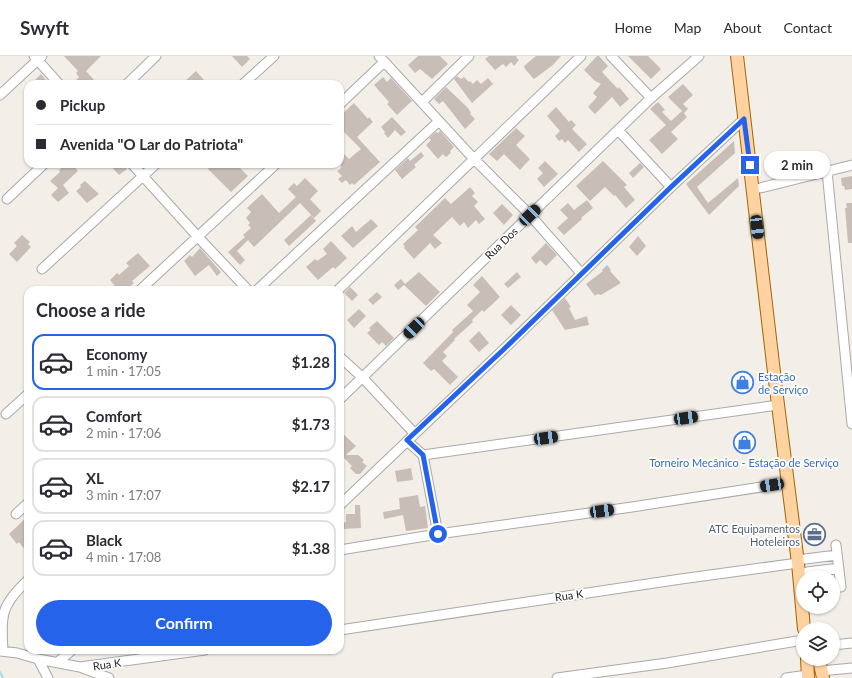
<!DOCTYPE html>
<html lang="en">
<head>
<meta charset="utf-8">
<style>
  body { margin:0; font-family:Lato,sans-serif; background:#f7f7f7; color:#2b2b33; height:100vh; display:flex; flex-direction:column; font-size:15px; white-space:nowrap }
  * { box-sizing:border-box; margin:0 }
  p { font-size:13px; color:#7c7c81 }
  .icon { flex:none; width:22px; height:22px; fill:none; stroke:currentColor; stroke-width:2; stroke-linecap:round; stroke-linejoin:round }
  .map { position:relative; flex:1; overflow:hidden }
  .details { position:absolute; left:24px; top:230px; width:320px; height:368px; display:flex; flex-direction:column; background:#fff; border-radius:12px; box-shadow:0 1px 3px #0004 }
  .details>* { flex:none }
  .hud { position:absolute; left:24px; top:24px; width:320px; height:88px; border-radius:12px; box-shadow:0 1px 3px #0004; display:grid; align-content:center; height:88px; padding:0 12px; background:#fff }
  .buttons { position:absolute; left:796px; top:514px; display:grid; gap:8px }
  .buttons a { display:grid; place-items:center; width:44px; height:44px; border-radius:50%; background:#fff; box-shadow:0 1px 3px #0004; font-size:20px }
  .end { position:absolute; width:18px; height:18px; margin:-9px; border:5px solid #2563eb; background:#fff; box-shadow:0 0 0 2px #fff }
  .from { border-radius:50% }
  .bubble { position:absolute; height:28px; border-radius:14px; background:#fff; box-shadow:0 1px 3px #0004; font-size:13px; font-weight:700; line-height:28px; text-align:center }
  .car { position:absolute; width:12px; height:24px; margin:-12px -6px; border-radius:5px; box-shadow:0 0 3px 1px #0007; background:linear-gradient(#222 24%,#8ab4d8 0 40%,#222 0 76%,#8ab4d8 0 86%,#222 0) }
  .hud b { display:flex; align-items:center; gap:14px; height:38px; font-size:15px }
  .hud b+b { border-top:1px solid #e1e1e2 }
  .hud i { width:10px; height:10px; background:#2b2b33 }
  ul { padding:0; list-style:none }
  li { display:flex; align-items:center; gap:12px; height:56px; margin:0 8px 6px; padding:0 4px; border:2px solid #e1e1e2; border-radius:12px }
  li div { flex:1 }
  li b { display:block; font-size:15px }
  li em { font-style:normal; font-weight:700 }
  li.selected { border-color:#2563eb }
  li>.icon { width:36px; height:36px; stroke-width:1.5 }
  h2 { padding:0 12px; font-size:18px; line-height:48px }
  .primary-button { display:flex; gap:8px; margin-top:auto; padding:8px 12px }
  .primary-button a { flex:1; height:46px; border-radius:24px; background:#2563eb; color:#fff; font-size:16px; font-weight:700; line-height:46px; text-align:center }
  header { display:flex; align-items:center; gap:24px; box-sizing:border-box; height:56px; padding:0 20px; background:#fff; border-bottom:1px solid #e1e1e2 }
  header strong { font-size:19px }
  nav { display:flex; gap:22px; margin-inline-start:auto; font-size:14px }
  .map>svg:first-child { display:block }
</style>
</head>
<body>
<header>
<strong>Swyft</strong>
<nav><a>Home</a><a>Map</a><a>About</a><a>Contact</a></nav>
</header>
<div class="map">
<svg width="852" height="622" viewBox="0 0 852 622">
  <rect width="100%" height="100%" fill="#f3efe8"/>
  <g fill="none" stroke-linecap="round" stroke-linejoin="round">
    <path stroke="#a6d8e3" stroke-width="2" d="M0 616 3 622"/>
  </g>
  <path fill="#c8beb7" d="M64 0H101L86 15 95 25 92 28 87 24 83 28H72L79 21 76 17 78 15Z
    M232 0H247L250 3 242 11Z
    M418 0H440L448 8 432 23 420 13 415 17 408 9Z
    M489 0H517L516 1 519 4 514 10 511 6 506 11 503 8 495 14 485 3Z
    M536 0H561L553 9 534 23 525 13 524 10Z
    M597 0H599L608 10 602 16 618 33 619 31 629 43 620 51 612 41 595 58 588 51 597 41 593 37 601 28 595 25 584 14Z
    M628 0H648L661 13 651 23Z
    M196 15 204 24 200 28H182Z
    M41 18 49 28H31Z
    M457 20 461 23 464 21 469 26 470 25 473 28 477 24 481 28 488 22 493 28 472 47 454 23Z
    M383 21 387 26 391 22 412 45 397 59 387 48 389 46 374 29Z
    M683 28 693 39 683 48 688 53 684 57 687 61 671 76 678 83 662 98 649 84 666 69 650 53 658 46 665 54 662 56 671 65 682 55 668 41Z
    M446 31 468 52 471 57 470 58 475 63 465 73 443 45 439 48 434 43Z
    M354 47 368 63 369 61 373 66 357 81 380 106 354 129 352 127 350 129 346 124 342 127 338 123 342 120 337 115 341 112 340 94 349 103 361 93 340 72V60Z
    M556 51 569 66 571 64 576 69 572 73 587 88 579 96 568 84 565 87 562 83 559 85 555 80 560 75 547 60Z
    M392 61 406 76 401 80 395 74 388 82 384 77 385 76 381 71Z
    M516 72 525 80 516 89 530 103 520 114 504 98 497 105 489 98Z
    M440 75 454 91 450 95 451 97 446 101 443 98 438 103 426 89 431 84 429 82 436 76 438 77Z
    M734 85 735 97 697 131 708 147 738 122 739 130 709 159 686 128Z
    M421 96 424 100 414 109 416 111 402 123 395 114 408 102 410 105Z
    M545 105 558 118 544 131 537 123 543 117 538 112Z
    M603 105 627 129 624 131 635 144 626 152 615 139 614 140 605 131 590 145 576 130Z
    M640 107 644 111 633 122 629 117Z
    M66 108H72L78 115 63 129 69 137 58 146 51 139 58 132 50 125 60 116 59 114Z
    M109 108H123L127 113 119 119Z
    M213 108H236L248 120 231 136 208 113Z
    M852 120V133L845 134 844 130H842L841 122Z
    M305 122 318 135 310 143 321 155 314 162 300 147 254 191 248 184 237 195 245 204 240 209 228 196 245 181 243 179 251 172 248 169 250 167 246 162 251 156 247 152 262 138 279 157 296 141 288 133 294 127 297 130Z
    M85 125 99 138 87 147 76 135 81 131 80 129Z
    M470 131 475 137 472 140 478 146 474 150 485 163 479 168 476 164 468 172 464 166 460 170 452 161 433 179 442 187 435 193 430 187 414 203 404 192 405 191 403 188 418 174 415 171 445 142 451 148Z
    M587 144 593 152 581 162 582 163 564 179 557 172 568 162 560 154 568 147 574 154Z
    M846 147H852V187H848L845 152H847Z
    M502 148 513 159 504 169 493 157Z
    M311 159 316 165 289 190 284 184Z
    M371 163 378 170 353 192 341 180 352 170 356 176Z
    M22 179 30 186 28 188 31 191 17 206 9 198 17 190 14 187Z
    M638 180 646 190 637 200 629 191Z
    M331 185 347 202 335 213 333 211 318 224 306 211 315 203 317 205 327 198 323 193Z
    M546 187 557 199 546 210 540 204 536 208 531 202Z
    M200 192 221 216 217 220 209 209 195 220 187 209 184 205 190 199 192 201Z
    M138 197 150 210 132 225 134 227 128 232 126 231 123 234H118L110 224 117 217 119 219 129 210 126 207Z
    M607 209 611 214 610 215 621 227 601 239 597 238 595 240 586 228 603 215 602 214Z
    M419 216 440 236 426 250 404 229 398 234 394 229 401 223 405 228Z
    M517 216 521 221 508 232 504 228Z
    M482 220 500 241 484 256 482 254 472 264 473 266 454 283 455 284 443 296 447 300 442 305 458 321 450 329 434 313 431 315 423 307 453 276 452 274 473 255 467 249 480 236 473 229Z
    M350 231 358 239 352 245 344 237Z
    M377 236 382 241 373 249 368 244Z
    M565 242 571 251 569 252 575 264 587 260 589 269 565 274 552 254Z
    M511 249 521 259 511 269 501 259Z
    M359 253 366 260 354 272 347 264Z
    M377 265 394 282 386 290 382 286 379 289 367 277 371 274 369 272Z
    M479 275 489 287 479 296 469 285Z
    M340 375 356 390 346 399H358L364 404 362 406 367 410 360 418H356L350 412 352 410 344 402 340 405Z
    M411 412 413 424 397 426 395 415Z
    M418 439 420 451 425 450 428 472 406 475 403 459 384 463 383 456 400 453 399 442Z
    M355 449H360L361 472 343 473V467L346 466V458H355Z
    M28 460V498L19 486 17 488 9 478Z"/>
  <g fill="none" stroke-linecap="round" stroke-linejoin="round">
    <defs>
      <path id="minor" d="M34 0 59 28
        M379 0 474 103 530 159 581 217
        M611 0 651 42
        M127 28 156 0
        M243 28 274 0
        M0 39 42 0
        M422 46 469 0
        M340 48 384 6
        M618 74 671 131
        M132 108 198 181 248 234
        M827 115 852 368
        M760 132 852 109
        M7 143 44 108
        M42 213 156 108
        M140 234 276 108
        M257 234 439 65
        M338 234 581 0
        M340 301 363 322 414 377
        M340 343 651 42 699 0
        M6 358 28 338
        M407 385 423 399 778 349
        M423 399 438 478
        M340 449 503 294 671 131 744 63
        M16 458 28 447
        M836 489 841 531
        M340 494 438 478 632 451 787 427
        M805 503 837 499
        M807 516 839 512
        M340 574 681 523 798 507
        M833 589 852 587
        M0 595 17 597 38 603 80 611 109 622
        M3 595C1 558 1 549 28 524
        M38 603 48 622
        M58 606 72 594
        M80 611 205 594
        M821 615 852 612
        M557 622 667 607 803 584
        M786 622 808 619"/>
      <path id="major" d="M737 0 775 325 798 507 804 573
        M807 603 808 622
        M819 603 823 622"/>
    </defs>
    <use href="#minor" stroke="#a9a9a9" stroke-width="11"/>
    <use href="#major" stroke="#a06400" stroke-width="14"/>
    <use href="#minor" stroke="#fff" stroke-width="9"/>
    <use href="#major" stroke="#ffd3a1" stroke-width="12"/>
  </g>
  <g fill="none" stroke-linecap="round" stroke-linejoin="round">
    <path stroke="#2563eb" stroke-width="5" d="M438 478 423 399 407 384 503 294 671 131 744 63 750 109"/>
  </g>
  <defs>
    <symbol id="shop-ring" viewBox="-11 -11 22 22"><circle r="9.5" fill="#fff" stroke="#3f7fe0" stroke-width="1.5"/><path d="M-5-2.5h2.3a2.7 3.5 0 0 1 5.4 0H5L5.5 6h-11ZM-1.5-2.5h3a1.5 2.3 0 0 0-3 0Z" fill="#3f7fe0"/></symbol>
    <symbol id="office-ring" viewBox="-11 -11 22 22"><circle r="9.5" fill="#fff" stroke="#5c6f8a" stroke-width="1.5"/><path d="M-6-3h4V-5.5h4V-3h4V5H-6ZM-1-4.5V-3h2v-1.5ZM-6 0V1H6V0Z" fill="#5c6f8a"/></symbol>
  </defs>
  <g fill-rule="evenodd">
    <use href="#shop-ring" x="730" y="314" width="25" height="25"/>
    <use href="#shop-ring" x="732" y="374" width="25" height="25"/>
    <use href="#office-ring" x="802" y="466" width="25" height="25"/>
  </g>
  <g text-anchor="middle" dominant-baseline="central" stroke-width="3.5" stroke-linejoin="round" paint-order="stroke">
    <g font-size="11" fill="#222" stroke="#fff">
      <text transform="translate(501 187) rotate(-44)">Rua Dos</text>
      <text transform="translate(569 539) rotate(-8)">Rua K</text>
      <text transform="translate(107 608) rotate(-8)">Rua K</text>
    </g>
    <g font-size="11" fill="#366cbe" stroke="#fff" text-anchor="start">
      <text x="758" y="320">Estação<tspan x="758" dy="13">de Serviço</tspan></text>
      <text x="744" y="406" text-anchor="middle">Torneiro Mecânico - Estação de Serviço</text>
    </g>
    <g font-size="11" fill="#4e5e75" stroke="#fff" text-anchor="end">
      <text x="800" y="472">ATC Equipamentos<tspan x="800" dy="13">Hoteleiros</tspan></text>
    </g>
  </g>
</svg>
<div class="buttons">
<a><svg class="icon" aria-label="locate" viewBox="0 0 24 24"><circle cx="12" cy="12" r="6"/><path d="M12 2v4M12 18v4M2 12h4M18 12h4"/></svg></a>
<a><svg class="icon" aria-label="layers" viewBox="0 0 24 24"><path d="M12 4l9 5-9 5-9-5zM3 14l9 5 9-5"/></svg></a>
</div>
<i class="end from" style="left:438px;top:478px"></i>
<i class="end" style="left:750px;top:109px"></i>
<div class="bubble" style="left:764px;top:95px;width:66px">2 min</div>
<i class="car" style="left:530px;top:159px;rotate:46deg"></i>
<i class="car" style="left:757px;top:171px;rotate:173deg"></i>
<i class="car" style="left:414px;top:272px;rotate:225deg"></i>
<i class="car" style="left:686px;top:362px;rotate:82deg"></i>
<i class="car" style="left:546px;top:382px;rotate:82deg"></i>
<i class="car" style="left:772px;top:429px;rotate:261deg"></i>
<i class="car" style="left:602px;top:455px;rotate:82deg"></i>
<div class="hud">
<b><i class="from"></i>Pickup</b>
<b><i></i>Avenida &quot;O Lar do Patriota&quot;</b>
</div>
<section class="details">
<h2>Choose a ride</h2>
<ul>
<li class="selected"><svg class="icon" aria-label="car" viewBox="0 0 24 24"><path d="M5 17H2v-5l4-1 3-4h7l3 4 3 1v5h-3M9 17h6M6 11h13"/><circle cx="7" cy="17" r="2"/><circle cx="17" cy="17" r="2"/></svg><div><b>Economy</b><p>1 min · 17:05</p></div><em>$1.28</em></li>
<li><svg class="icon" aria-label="car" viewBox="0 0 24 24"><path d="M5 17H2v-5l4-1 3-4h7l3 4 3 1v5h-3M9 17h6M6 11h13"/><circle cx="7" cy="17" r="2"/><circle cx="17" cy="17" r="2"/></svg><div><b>Comfort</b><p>2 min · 17:06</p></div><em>$1.73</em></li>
<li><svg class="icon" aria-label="car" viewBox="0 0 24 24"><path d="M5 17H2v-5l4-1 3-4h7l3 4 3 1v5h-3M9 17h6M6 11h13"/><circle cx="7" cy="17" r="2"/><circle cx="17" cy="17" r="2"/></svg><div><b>XL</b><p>3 min · 17:07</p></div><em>$2.17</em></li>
<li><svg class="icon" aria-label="car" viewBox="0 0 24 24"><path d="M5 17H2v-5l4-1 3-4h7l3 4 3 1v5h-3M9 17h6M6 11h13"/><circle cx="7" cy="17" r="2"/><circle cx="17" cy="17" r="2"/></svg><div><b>Black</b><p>4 min · 17:08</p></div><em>$1.38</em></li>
</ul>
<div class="primary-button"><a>Confirm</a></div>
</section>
</div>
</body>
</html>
